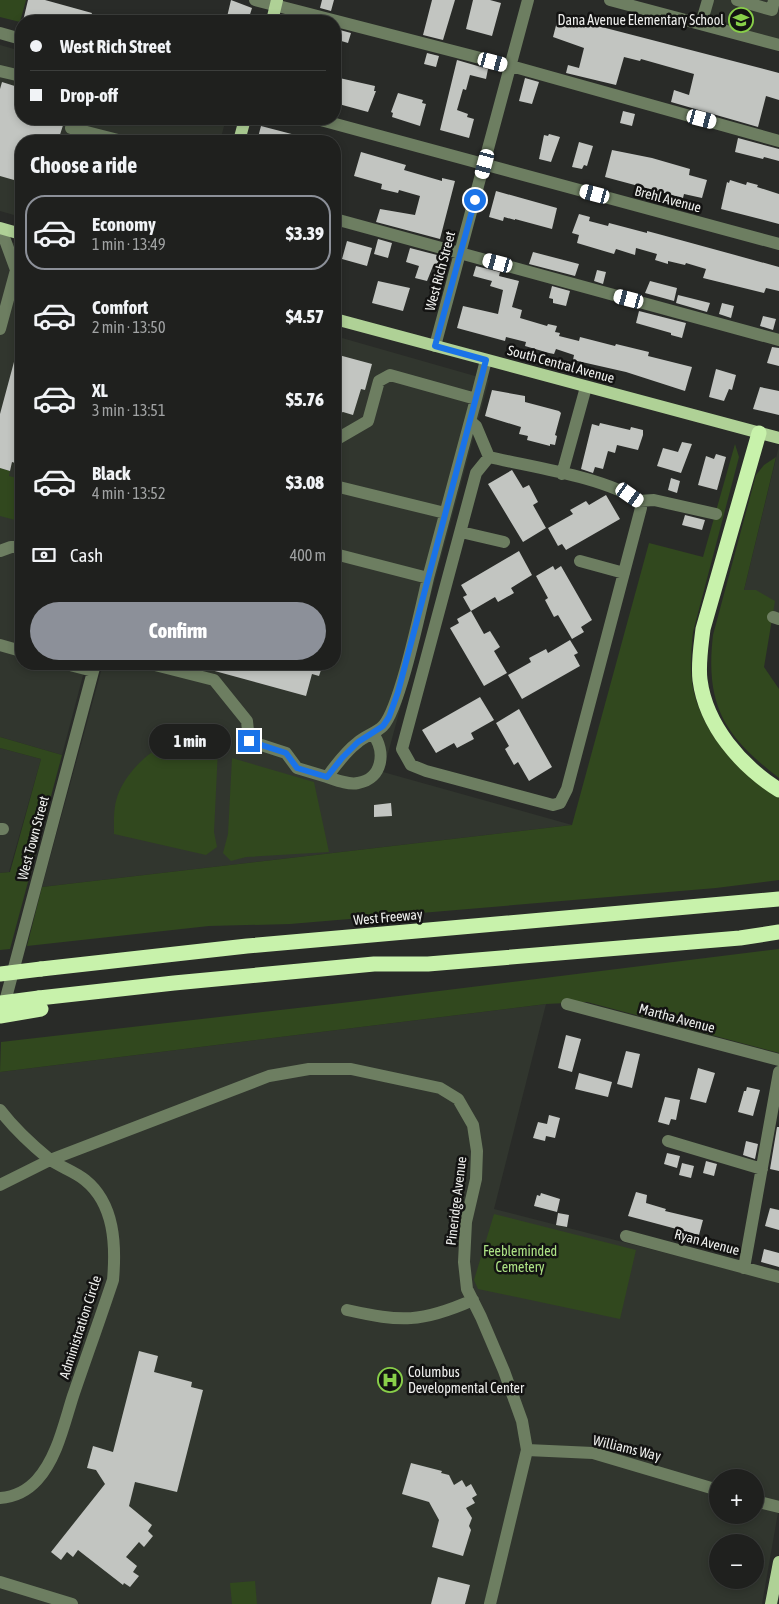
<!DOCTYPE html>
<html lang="en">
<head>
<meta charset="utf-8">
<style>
  body { margin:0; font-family:"Asap Condensed",sans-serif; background:#2c2d2b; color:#f1f3f6; height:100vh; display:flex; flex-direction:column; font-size:19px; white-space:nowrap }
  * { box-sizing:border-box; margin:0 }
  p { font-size:16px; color:#a1a3a4 }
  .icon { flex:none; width:28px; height:28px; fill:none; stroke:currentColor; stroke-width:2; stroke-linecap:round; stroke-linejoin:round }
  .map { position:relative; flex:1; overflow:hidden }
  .side { position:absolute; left:15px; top:135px; width:326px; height:535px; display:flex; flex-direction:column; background:#1f201e; border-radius:20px; box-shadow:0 2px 8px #0003,0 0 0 1px #3c3e3c }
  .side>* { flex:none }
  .guide { position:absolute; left:15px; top:15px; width:326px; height:110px; border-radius:20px; box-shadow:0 2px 8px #0003,0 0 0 1px #3c3e3c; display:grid; align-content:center; height:110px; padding:0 15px; background:#1f201e }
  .controls { position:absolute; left:709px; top:1469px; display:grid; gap:10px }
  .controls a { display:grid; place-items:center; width:55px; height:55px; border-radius:50%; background:#1f201e; box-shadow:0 2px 8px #0003,0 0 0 1px #3c3e3c; font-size:25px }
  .end { position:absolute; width:22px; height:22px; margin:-11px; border:6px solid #1a73e8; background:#fff; box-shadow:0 0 0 2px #fff }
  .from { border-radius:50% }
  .bubble { position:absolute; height:35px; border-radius:18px; background:#1f201e; box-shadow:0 2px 8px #0003,0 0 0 1px #3c3e3c; font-size:16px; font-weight:800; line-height:35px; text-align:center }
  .car { position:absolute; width:15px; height:30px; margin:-15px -8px; border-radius:6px; box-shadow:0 0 4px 1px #0007; background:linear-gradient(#fff 24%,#345 0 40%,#fff 0 76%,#345 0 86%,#fff 0) }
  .guide b { display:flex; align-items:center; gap:18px; height:48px; font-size:19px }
  .guide b+b { border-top:1px solid #3c3e3c }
  .guide i { width:12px; height:12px; background:#f1f3f6 }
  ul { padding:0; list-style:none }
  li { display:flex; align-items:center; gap:15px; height:75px; margin:0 10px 8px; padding:0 5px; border:2px solid transparent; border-radius:20px }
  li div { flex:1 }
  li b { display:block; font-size:19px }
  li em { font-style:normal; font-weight:800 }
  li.current { border-color:#8c9099 }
  li>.icon { width:45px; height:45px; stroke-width:1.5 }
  h2 { padding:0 15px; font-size:22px; line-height:60px }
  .pay { display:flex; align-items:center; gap:12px; height:55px; padding:0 15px; font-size:19px }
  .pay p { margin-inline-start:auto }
  .cta { display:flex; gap:10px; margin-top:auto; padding:10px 15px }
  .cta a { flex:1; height:58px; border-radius:30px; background:#8c9099; color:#fff; font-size:20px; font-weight:800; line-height:58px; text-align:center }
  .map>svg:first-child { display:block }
</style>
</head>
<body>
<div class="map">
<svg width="779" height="1604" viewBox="0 0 779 1604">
  <rect width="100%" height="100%" fill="#292b28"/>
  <path fill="#31362e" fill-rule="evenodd" d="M708 0H779V45L701 24Z
    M0 45 21 51V119H226L220 141H21V217L0 211Z
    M0 239 21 245V664H86L62 755 0 737Z
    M335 336 489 380 383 772 572 825 42 887 103 664H335Z
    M779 446V619L744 590Z
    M0 748 41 759 9 872 0 873Z
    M546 1004 494 1209 779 1282V1507L762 1604H0V1072ZM718 1478H755V1515H718ZM718 1542H755V1580H718Z"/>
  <path fill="#31481e" d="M0 0H26L20 22 0 17Z
    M735 444 739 457 693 632C691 653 689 673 694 693 705 736 741 776 779 798V880L716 888 290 924 209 926 27 946 42 887 572 825 649 543 703 557Z
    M776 457 744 590H756L775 601 764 667 779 689V778C724 736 705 705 713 635L756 475 764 465Z
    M0 468 10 471 9 476 21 479V496L15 520 0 516Z
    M0 737 62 755 10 949 0 950V873L10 872 41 759 0 748Z
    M199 740 218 749 214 832 217 847 206 855 114 834C114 820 113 806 119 792 129 769 154 744 180 741 186 740 193 741 199 740Z
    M232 758 314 782 329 852 246 857 231 861 223 853 228 834Z
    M779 949V1053L587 1002 546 1004 0 1072 1 1042 350 1002Z
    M494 1214 636 1250 620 1319 478 1289 474 1280Z
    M255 1581 257 1604H232L230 1583Z"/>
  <path fill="#c2c5c1" d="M28 0H45L92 13 89 21H23Z
    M231 0 252 8 248 21 227 17Z
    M322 0H334L331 11 320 8Z
    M432 0H455L443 40 423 35Z
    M473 0H490L501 3 492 36 466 29Z
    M559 14 594 25 779 73V100L766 96 758 127 671 102 674 90 689 95 694 74 641 59 640 61 624 57 616 85 566 73 568 65 579 68 584 48 553 37Z
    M340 30 351 33 348 43 338 40Z
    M427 53 439 56 436 67 424 64Z
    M457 60 488 69 486 79 470 75 466 90 463 89 457 110 468 114 467 117 474 119 469 138 440 130Z
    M335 77 375 86 374 91H376L368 112 335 103Z
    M525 78 539 82 532 104 519 101Z
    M2 82 21 88V119H65L58 141H21V182L0 176V89Z
    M398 93 423 100 422 103 426 104 420 126 392 117 393 113 391 112Z
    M623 111 635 114 632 126 620 123Z
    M261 126 307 138V141H257Z
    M549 134 560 137 551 162 539 159 544 135 548 136Z
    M738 138 779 149V161L764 157 763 159 735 152Z
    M579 142 593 146 587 166 584 165 582 169 572 167Z
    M612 150 652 158 690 169 689 175 707 180 702 198 684 194 683 198 605 177Z
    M361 152 406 165 404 170 442 181V178L455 181 440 239 376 222 380 209 415 215 420 196 399 190 398 193 381 189 382 184 354 176Z
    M730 180 746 185 747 182 758 185 757 187 779 194V224L721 209 727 182 729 183Z
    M496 191 557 208 552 229 515 219V220L504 217 503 221 489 217Z
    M579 214 590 217 589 221 608 226 609 223 647 233V231L662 235 779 267V291L766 288 764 293 703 278 706 269 686 263 685 265 668 261V264L655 260 657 254 636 248 635 255 616 249 614 254 577 243 579 235 572 233Z
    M378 239 392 243 388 258 374 254Z
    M347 241 372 248 367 266 342 259Z
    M410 248 441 256 438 267 433 266 427 281 415 278 419 266 406 262Z
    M533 252 579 264 575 276 529 264Z
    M476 266 500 272 499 276 519 281 512 307 522 310 520 318 547 326 548 324 557 326 555 332 560 333 559 336 579 341 580 337 615 346 616 344 649 352 648 356 692 367 685 391 626 372 573 360 574 355 556 349 554 354 549 353 525 346 526 342 506 337 505 341 457 328 463 306 498 314 503 290 490 286 492 281 473 276Z
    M597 270 606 272 603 284 594 281Z
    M378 281 410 288 403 311 372 303Z
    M650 281 677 288 674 301 645 293Z
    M552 286 570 291 566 306 553 303V299L549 298Z
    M678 295 710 303 707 312 676 303Z
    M722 303 734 306 731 318 719 314Z
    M639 311 686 323 682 338 671 335V333L636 323Z
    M763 316 776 319 773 330 760 326Z
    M18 347 21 348V465L12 462 10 471 0 468V414Z
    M772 347 779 348V366L767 363Z
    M335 354 372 364 365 390 361 389 353 415 343 412 335 415Z
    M716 369 736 375 732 390 729 389 724 401 709 397Z
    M760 387 779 391V415L753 409Z
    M492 390 525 396V402L559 411 561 413 555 435 557 436 555 445 550 444V446L527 440 528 436 519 434 521 427 485 416Z
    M600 423 630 430 631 427 643 430V435L638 450 617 445 615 453 608 451 603 469 595 467 593 473 581 469 592 424 599 426Z
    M682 442 692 444 681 473 657 466 663 448 678 452Z
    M716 454 726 457 717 490 698 485 706 456 714 459Z
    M512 470 523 488 529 485 538 502 533 505 546 528 523 542 488 484Z
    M671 478 680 481 677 493 668 490Z
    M606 495 620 519 566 550 562 544 558 546 548 528 573 514 570 510 586 501 589 505Z
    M685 515 705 520 702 530 682 525Z
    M519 551 532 575 511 588 514 593 498 602 495 597 471 611 463 597 467 595 461 585Z
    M553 566 555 570 561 566 592 620 581 627 584 632 572 639 558 615 554 617 545 600 548 598 536 576Z
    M471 611 484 634 490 631 500 647 494 651 507 673 484 686 450 628 459 623 457 619Z
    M570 640 578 653 574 655 580 666 522 699 508 675 531 662 529 658 546 649 548 653Z
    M200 664H323L319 676 312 674 306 696 200 667Z
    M480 697 494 720 471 733 474 739 457 748 454 743 436 753 422 730Z
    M519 709 552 767 529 781 518 762 514 765 505 749 509 746 496 723Z
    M391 803 392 816 374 817V805Z
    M566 1035 581 1039 572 1072 558 1068Z
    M626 1051 640 1054 632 1088 617 1084Z
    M698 1068 715 1073 706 1103 690 1099Z
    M579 1073 612 1082 608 1097 575 1089Z
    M747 1087 760 1090 753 1116 738 1112 744 1091H746Z
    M665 1097 680 1100 676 1120 671 1119 669 1125 658 1122Z
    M549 1115 560 1118 555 1138 546 1136 545 1141 533 1138 538 1122 547 1124Z
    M777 1127H779V1171L770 1169Z
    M746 1141 758 1144 755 1159 743 1155Z
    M667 1153 680 1156 677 1168 664 1164Z
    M706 1161 717 1164 714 1176 703 1173Z
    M682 1163 694 1166 691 1178 679 1175Z
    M636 1192 647 1195 646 1203 666 1209 665 1211 703 1220 699 1235 628 1216Z
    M541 1193 560 1199 557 1212 534 1206 537 1195 540 1196Z
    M770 1208 779 1210V1230L765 1226Z
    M558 1213 569 1215 567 1227 556 1225Z
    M764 1249 779 1253V1267L761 1262Z
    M139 1351 158 1356 154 1372 192 1382 191 1387 203 1390 177 1492 135 1482 129 1506 152 1525 148 1531 153 1536 144 1547 139 1542 126 1557 137 1566 133 1572 139 1576 130 1587 124 1583 123 1585 78 1550 73 1557 67 1552 61 1560 51 1552 105 1484 96 1470 87 1468 93 1446 113 1452Z
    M411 1463 442 1471 441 1473 449 1475 454 1485 462 1480 466 1487 471 1484 477 1495 472 1498 475 1503 466 1508 472 1518 469 1526 471 1530 463 1556 432 1547 439 1520 429 1502 402 1494Z
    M438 1577 470 1585 465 1604H431Z"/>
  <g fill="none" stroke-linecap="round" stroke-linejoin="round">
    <path stroke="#6d7e61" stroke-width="12" d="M255 0 511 66 779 141
      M610 0 779 45
      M737 0 772 10 774 0
      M701 24 708 0
      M0 33 21 39
      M0 71 21 76
      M73 119 71 128 122 141
      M317 119 779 244
      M335 219 779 340
      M0 329 16 270 1 229
      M435 346 528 0
      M470 421 476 426 489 457
      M335 446 337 439 368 421 379 381 390 375 476 399 486 360
      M489 457C531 467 604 477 639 501L641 508 567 789 560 803 553 805 426 771 411 765 402 749 476 473Z
      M562 474 586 387
      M335 486 445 513
      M639 501 654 500 716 514
      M461 532 504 542
      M0 551 11 547H21
      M335 554 428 578 476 399
      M580 561 624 573
      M773 617 779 619
      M0 645 21 651
      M66 664 93 671
      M151 664 214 680 247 721 249 741 286 753 297 768 327 777C336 765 345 752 357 743 365 736 376 733 383 726 400 708 421 607 428 578
      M327 777C336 780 348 785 358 783 383 779 386 751 373 734
      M0 829H3
      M567 1004 779 1060
      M3 1009 95 664
      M0 1110C13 1127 32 1145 49 1159 60 1167 74 1171 85 1180 115 1204 116 1246 113 1280 100 1319 86 1358 73 1396 64 1424 57 1458 37 1480 27 1491 14 1497 0 1498
      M668 1141 762 1169
      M0 1185 50 1160 269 1076 309 1069H351L440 1088 458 1099 473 1125 477 1151 476 1179 466 1222 464 1262 467 1289 481 1317 504 1371 522 1421 527 1450 490 1604
      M626 1236 779 1277
      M744 1268 779 1072
      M347 1310C401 1322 421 1323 473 1300
      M527 1450 593 1453 718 1490
      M755 1501 779 1507
      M0 1582 72 1604"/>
    <path stroke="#afd196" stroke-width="12" d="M272 21 277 0
      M239 141 245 119
      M0 228 21 234
      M335 319 779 438
      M771 1604 779 1562"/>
    <path stroke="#c8f2ab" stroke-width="15" d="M759 433 703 629C701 646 698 663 700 680 706 726 741 766 779 790
      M41 969 247 946 779 899
      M39 998 174 983 374 964H428L740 938 779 932"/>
    <path stroke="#c8f2ab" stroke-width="15" d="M0 974 41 969
      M0 1003 39 998
      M0 1016 41 1009"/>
  </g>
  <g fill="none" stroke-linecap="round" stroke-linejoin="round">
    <path stroke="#1a73e8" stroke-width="6" d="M249 741 286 753 297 768 327 777 342 758 358 742 383 726 389 717 398 692 486 360 435 346 475 200"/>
  </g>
  <defs>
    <symbol id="school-ring" viewBox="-11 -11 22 22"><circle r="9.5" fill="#131312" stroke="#88cf49" stroke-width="1.5"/><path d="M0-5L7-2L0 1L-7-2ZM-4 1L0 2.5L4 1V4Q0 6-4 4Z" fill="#88cf49"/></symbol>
    <symbol id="hospital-ring" viewBox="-11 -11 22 22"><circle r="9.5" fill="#131312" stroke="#88cf49" stroke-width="1.5"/><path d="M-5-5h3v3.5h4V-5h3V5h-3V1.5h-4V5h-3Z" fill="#88cf49"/></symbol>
  </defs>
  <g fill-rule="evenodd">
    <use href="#school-ring" x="727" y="6" width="28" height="28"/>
    <use href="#hospital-ring" x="376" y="1366" width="28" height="28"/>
  </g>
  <g text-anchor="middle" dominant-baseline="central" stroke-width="5" stroke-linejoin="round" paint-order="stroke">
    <g font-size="14" fill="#eeefed" stroke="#131312" text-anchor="end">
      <text x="724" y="20">Dana Avenue Elementary School</text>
      <text x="408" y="1372" text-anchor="start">Columbus<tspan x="408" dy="16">Developmental Center</tspan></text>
    </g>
    <g font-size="14" fill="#eeefed" stroke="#131312">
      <text transform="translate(668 199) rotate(15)">Brehl Avenue</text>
      <text transform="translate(440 271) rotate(-75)">West Rich Street</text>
      <text transform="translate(561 364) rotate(15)">South Central Avenue</text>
      <text transform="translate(33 838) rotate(-75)">West Town Street</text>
      <text transform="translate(388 917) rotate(-5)">West Freeway</text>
      <text transform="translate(677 1018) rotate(15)">Martha Avenue</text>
      <text transform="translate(456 1201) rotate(-83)">Pineridge Avenue</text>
      <text transform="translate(707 1242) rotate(15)">Ryan Avenue</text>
      <text transform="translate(80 1327) rotate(-72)">Administration Circle</text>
      <text transform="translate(627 1448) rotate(14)">Williams Way</text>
    </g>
    <g font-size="14" fill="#ade285" stroke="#131312">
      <text x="520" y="1251">Feebleminded<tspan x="520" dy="16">Cemetery</tspan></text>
    </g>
  </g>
</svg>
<div class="controls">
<a>+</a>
<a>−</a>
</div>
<i class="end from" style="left:475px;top:200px"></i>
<i class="end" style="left:249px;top:741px"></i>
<div class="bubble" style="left:149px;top:724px;width:82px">1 min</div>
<i class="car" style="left:493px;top:62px;rotate:105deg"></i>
<i class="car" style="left:702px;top:119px;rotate:105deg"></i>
<i class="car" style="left:485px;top:164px;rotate:195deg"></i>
<i class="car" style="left:595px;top:194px;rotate:285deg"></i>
<i class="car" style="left:498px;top:263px;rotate:285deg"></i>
<i class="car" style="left:629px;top:299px;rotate:285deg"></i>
<i class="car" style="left:630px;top:495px;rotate:125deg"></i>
<div class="guide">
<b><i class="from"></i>West Rich Street</b>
<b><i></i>Drop-off</b>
</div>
<section class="side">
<h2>Choose a ride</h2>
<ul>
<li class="current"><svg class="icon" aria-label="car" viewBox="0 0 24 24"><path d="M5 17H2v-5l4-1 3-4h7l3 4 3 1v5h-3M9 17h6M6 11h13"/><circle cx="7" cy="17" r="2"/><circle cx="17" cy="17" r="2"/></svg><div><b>Economy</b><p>1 min · 13:49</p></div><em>$3.39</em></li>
<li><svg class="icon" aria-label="car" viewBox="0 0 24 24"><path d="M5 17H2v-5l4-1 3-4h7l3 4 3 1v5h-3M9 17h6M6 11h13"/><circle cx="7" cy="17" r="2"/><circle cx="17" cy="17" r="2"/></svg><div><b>Comfort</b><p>2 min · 13:50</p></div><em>$4.57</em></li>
<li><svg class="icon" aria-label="car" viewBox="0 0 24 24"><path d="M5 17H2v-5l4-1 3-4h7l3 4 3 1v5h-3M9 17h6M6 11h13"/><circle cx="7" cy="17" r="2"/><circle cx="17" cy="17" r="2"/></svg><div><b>XL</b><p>3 min · 13:51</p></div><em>$5.76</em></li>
<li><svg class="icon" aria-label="car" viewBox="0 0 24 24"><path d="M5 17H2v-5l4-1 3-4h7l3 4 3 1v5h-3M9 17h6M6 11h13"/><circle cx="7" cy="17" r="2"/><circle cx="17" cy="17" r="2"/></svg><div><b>Black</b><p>4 min · 13:52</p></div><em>$3.08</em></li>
</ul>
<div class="pay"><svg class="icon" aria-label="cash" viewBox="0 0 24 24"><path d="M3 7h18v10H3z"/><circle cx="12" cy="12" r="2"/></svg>Cash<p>400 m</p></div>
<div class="cta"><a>Confirm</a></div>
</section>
</div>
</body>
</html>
